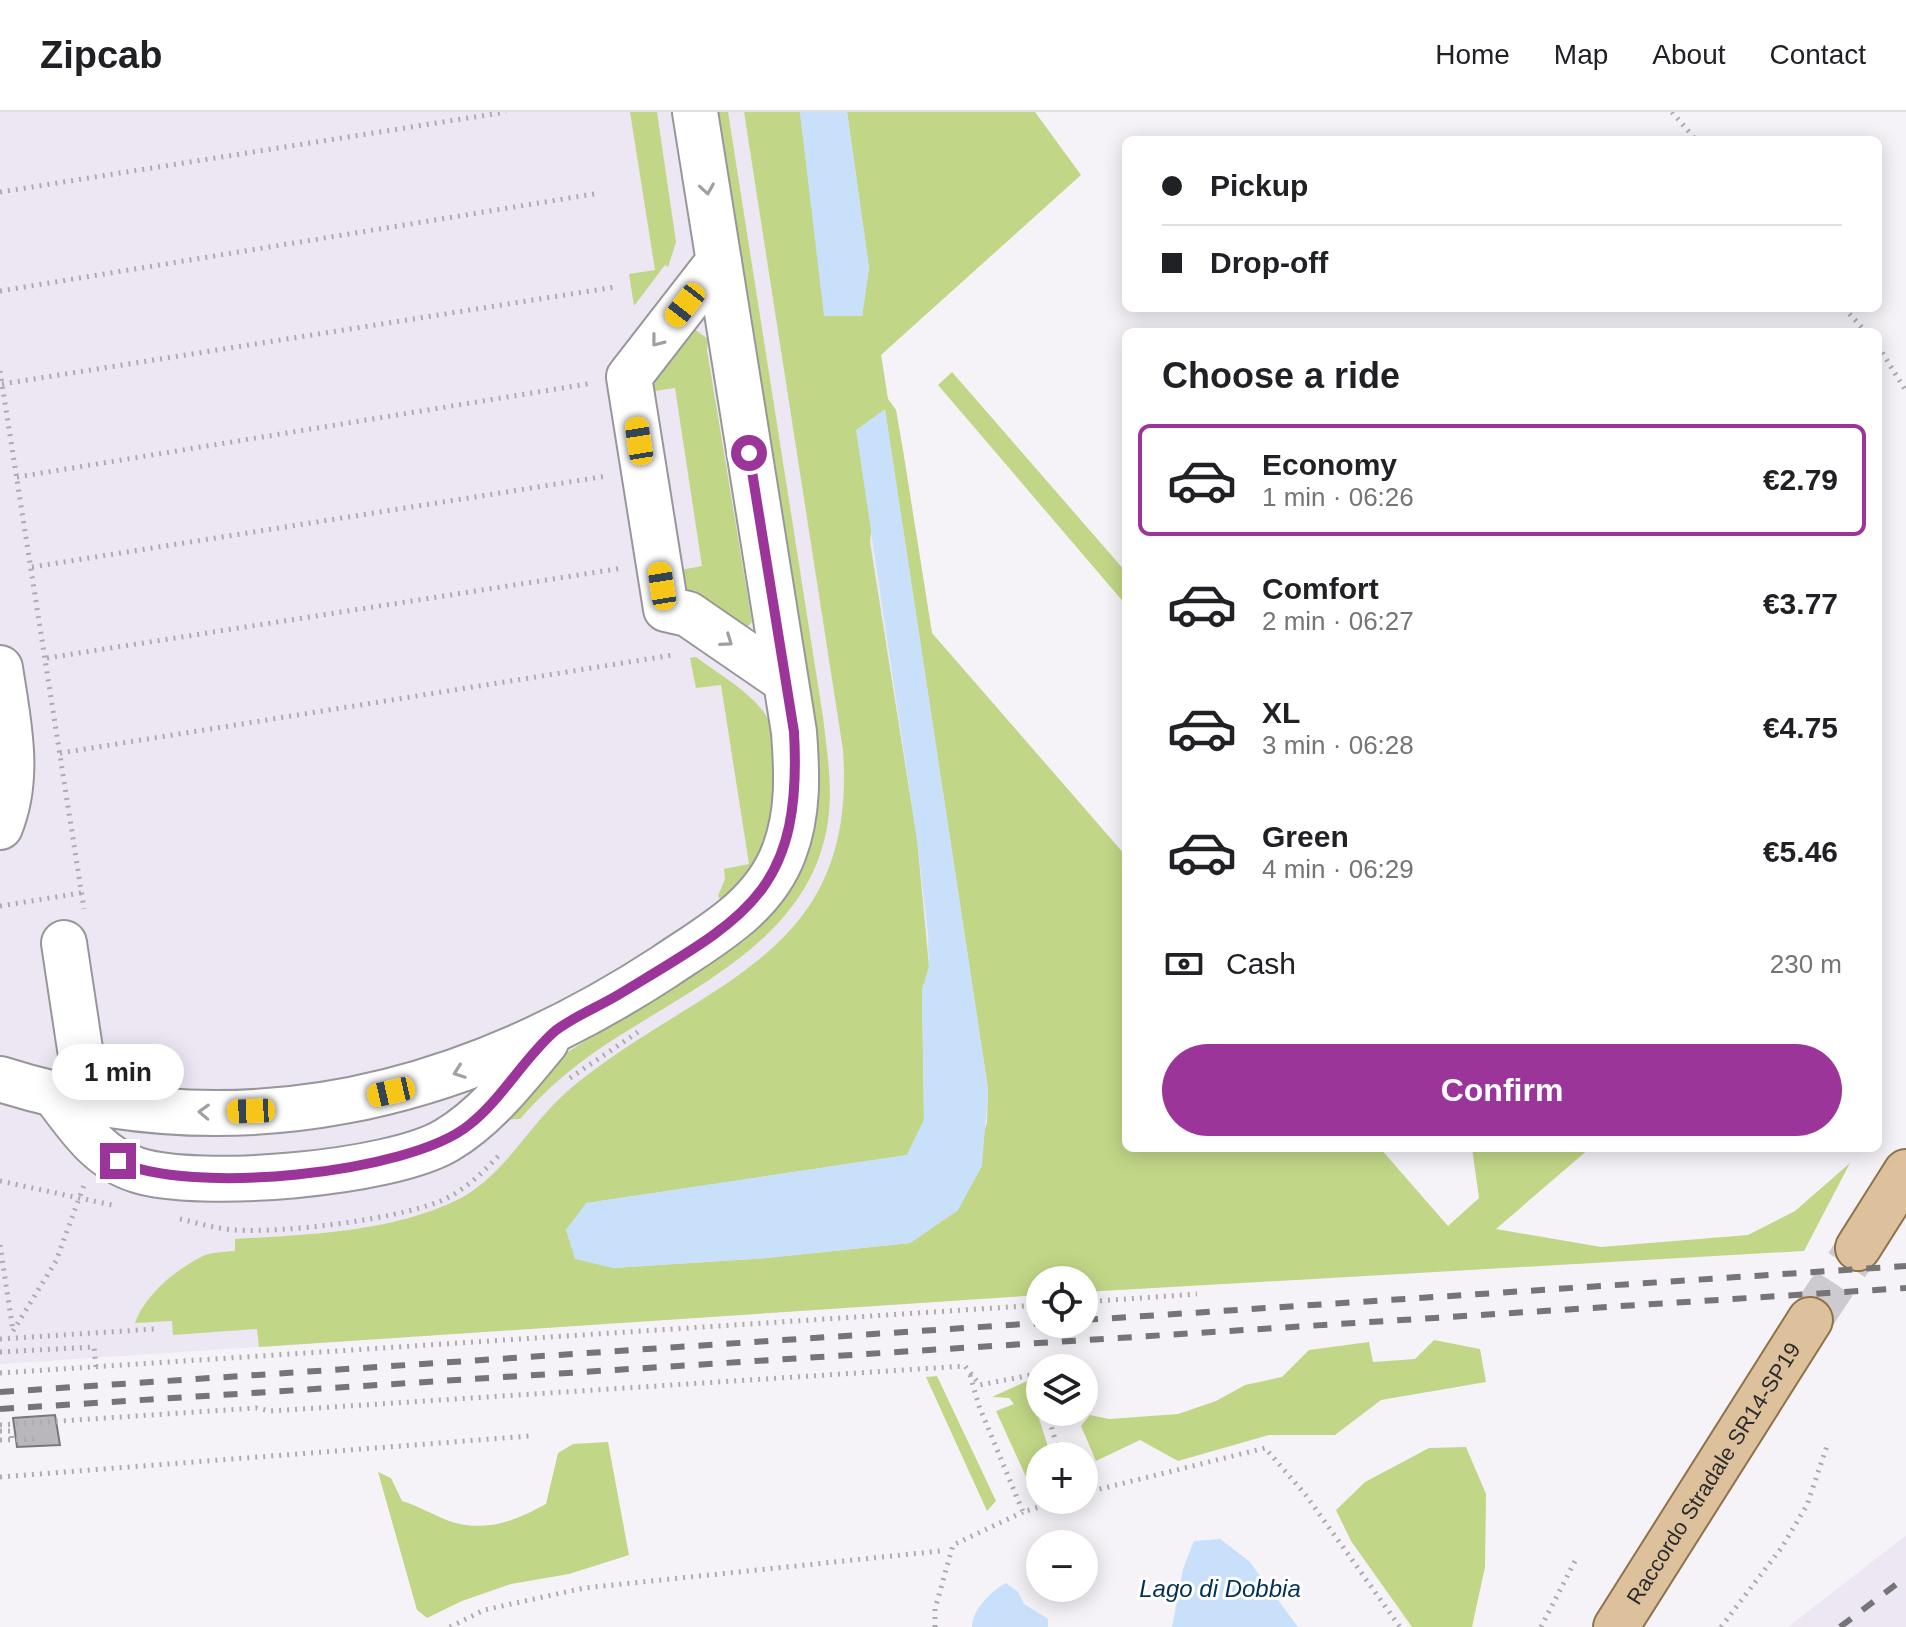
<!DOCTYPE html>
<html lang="en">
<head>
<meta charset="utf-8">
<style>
  body { margin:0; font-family:Arial,sans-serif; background:#f2f2f2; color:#202124; height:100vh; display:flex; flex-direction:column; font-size:30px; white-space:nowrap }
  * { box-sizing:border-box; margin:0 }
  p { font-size:26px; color:#757577 }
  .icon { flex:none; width:44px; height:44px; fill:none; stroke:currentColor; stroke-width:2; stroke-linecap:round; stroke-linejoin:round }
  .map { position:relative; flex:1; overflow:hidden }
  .panel { position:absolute; left:1122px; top:216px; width:760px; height:824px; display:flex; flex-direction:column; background:#fff; border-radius:12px; box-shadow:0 4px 20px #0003 }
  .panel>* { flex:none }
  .top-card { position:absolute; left:1122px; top:24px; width:760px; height:176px; border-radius:12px; box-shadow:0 4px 20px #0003; display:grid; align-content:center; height:176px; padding:0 40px; background:#fff }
  .buttons { position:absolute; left:1026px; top:1154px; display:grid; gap:16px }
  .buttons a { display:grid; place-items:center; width:72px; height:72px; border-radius:50%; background:#fff; box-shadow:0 4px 20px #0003; font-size:40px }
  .end { position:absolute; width:36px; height:36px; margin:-18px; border:10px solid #9b359a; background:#fff; box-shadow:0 0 0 4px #fff }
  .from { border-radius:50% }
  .bubble { position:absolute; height:56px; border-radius:28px; background:#fff; box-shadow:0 4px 20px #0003; font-size:26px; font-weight:700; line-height:56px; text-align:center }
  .car { position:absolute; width:24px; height:48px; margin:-24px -12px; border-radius:10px; box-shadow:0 0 6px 2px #0007; background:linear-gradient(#f5c518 24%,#345 0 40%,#f5c518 0 76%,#345 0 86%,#f5c518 0) }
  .top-card b { display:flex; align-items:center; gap:28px; height:76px; font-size:30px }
  .top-card b+b { border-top:2px solid #e0e0e0 }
  .top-card i { width:20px; height:20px; background:#202124 }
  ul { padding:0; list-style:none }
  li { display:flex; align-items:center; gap:24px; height:112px; margin:0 16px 12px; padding:0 24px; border:4px solid transparent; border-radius:12px }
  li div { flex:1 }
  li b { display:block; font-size:30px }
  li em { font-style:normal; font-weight:700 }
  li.selected { border-color:#9b359a }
  li>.icon { width:72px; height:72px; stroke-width:1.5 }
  h2 { padding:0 40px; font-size:36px; line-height:96px }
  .pay { display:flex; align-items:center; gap:20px; height:88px; padding:0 40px; font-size:30px }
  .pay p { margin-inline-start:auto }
  .cta { display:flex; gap:16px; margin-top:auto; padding:16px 40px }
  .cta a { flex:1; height:92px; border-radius:48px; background:#9b359a; color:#fff; font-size:32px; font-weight:700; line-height:92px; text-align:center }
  header { display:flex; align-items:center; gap:48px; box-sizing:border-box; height:112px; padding:0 40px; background:#fff; border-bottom:2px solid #e0e0e0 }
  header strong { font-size:38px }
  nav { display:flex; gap:44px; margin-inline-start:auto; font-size:28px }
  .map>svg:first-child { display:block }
</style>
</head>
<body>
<header>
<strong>Zipcab</strong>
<nav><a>Home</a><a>Map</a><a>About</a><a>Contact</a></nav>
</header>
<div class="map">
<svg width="1906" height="1515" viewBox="0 0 1906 1515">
  <rect width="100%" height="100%" fill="#f5f3f8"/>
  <path fill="#ece7f3" d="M0 0H847L888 287 896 298 932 521 1084 1168H1040V1183L0 1252Z
    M1906 1424V1515H1788L1900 1428Z"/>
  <path fill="#c1d787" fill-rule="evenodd" d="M630 0H657L676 130 668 155 665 153 634 194 629 162 655 158Z
    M715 0H728L823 605C827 640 833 674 828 709 811 832 681 879 592 942 565 961 542 982 520 1007L495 1008 555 948 744 829C796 779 822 721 817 648Z
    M744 0H800L825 204H862L869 156 847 0H1035L1081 63 881 243 888 287 896 298 903 338 932 521 1126 744V1036H1380L1448 1114 1479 1086 1472 1036H1590L1496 1117 1601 1135 1748 1123 1795 1099 1850 1051 1804 1139 1084 1180V1168H1040V1183L259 1235 257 1217 173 1223 172 1209 135 1211C145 1183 176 1157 203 1144 211 1140 225 1140 235 1139V1127C307 1123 390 1120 455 1089 504 1066 530 1010 571 976 703 867 858 848 843 638ZM885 298 988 977 987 1011 958 1098 910 1131 766 1146 613 1156 566 1118 587 1091 907 1043 924 1008 922 878 929 855 917 727 870 430Z
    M693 216 708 227 707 238 752 510 745 517 694 478 692 481 681 472 675 459 702 454 675 276 648 280 649 268Z
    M952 260 1126 460V493L938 273Z
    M696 545C717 561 746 577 763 599 782 622 778 698 768 725 760 751 740 770 722 790L718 784 725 767 724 757 749 752 721 573 696 576 690 546Z
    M1434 1228 1480 1237 1486 1270 1381 1288 1335 1323H1269L1178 1349 1140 1328 1096 1349 1081 1314 1090 1303 1109 1307 1178 1302 1216 1289 1245 1273 1282 1265 1309 1238 1369 1230 1373 1250 1415 1247Z
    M937 1264 996 1389 987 1399 926 1265Z
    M1027 1269 1051 1344H1040V1380H1033L996 1299 1014 1292 1009 1286 992 1285Z
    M608 1330 629 1443 569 1462 511 1472 462 1489 427 1506 417 1498 378 1360 391 1366 402 1389C419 1394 433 1403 449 1409 486 1421 515 1409 546 1392L558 1341 573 1332Z
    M1466 1335 1486 1382 1485 1455 1472 1515H1412L1351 1429 1336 1398 1365 1370 1429 1336Z"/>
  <path fill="#c8e0f9" d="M800 0H847L869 155 862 204H824Z
    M885 297 988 977 982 1054 958 1098 910 1131 766 1146 613 1156 575 1147 566 1118 586 1091 907 1043 924 1008 922 878 929 855 928 822 917 727 856 318Z
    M1220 1427 1249 1449 1298 1515H1172L1183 1457 1194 1429Z
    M1006 1471 1018 1480 1024 1492 1048 1507V1515H972C972 1498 991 1479 1006 1471Z"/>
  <path fill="#b9b7bc" stroke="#79787c" stroke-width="2" d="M55 1303 60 1333 17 1335 13 1306Z"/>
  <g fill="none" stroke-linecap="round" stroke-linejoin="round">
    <path stroke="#cdcbcf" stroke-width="44" stroke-dasharray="44 22" stroke-linecap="butt" d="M1810 1208 1858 1136"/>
    <defs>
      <path id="minor" d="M719 149 629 265 666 497 688 502 784 568
        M0 556C8 609 21 664 0 715
        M64 831 88 990
        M0 967C237 1042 460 988 664 855 711 823 763 796 784 740 799 701 797 660 794 620L695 0
        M54 982C77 1012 98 1046 137 1058 199 1078 391 1062 447 1028 486 1005 517 965 546 930"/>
      <g id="major">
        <path d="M1858 1136 1906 1060"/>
        <path id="s1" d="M1616 1515 1810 1208"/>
      </g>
    </defs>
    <use href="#minor" stroke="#98969b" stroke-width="48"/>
    <use href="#major" stroke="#8f724a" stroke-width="48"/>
    <path stroke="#adabaf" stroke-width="5" stroke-dasharray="2 6" stroke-linecap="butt" d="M1672 0 1696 28
      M0 80 506 0
      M0 179 600 81
      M1844 196 1866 220
      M1878 234 1906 279
      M0 259 84 797
      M2 272 615 175
      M17 365 593 271
      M32 455 607 364
      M47 546 623 456
      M60 641 673 543
      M0 794 81 781
      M570 966 641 918
      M0 1069 112 1093
      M180 1107C198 1111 217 1117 235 1118 285 1121 391 1108 438 1090 462 1081 484 1060 501 1041
      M0 1133 13 1219
      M1084 1190 1197 1182
      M13 1219 56 1149 84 1073
      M0 1227 155 1217
      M0 1240 94 1235 96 1255
      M0 1261 1040 1193
      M970 1263 979 1294 1023 1400 1061 1388
      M1047 1300 1060 1344
      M0 1313 256 1296 271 1299 965 1254 980 1273 1036 1262 1040 1275
      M0 1319H11L12 1329
      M0 1328 37 1327
      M0 1365 530 1324
      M1084 1381 1265 1336 1305 1382 1400 1515
      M450 1515 484 1498 584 1476 940 1439
      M935 1515V1497L953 1433 1023 1400
      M1541 1515 1575 1449
      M1721 1515 1782 1435 1807 1393 1828 1331"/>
    <use href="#minor" stroke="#fff" stroke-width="44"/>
    <use href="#major" stroke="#dcc19c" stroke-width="44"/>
    <path stroke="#757477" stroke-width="6" stroke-dasharray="14 14" stroke-linecap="butt" d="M1084 1208 1906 1154
      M0 1280 1040 1211
      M0 1297 1906 1176
      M1840 1515 1906 1465"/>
  </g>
  <defs><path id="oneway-chevron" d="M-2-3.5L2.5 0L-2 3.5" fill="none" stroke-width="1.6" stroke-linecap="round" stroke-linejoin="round" transform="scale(2)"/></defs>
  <g stroke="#a0a0a0">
    <use href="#oneway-chevron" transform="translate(707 77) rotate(81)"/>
    <use href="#oneway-chevron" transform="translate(657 229) rotate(128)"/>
    <use href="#oneway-chevron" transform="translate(727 529) rotate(35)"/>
    <use href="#oneway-chevron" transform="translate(459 960) rotate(160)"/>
    <use href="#oneway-chevron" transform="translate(204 1000) rotate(-178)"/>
  </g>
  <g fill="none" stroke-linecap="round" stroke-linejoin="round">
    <path stroke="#9b359a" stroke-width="10" d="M118 1049C187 1084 409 1062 469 1013 502 987 524 946 555 919 573 905 598 895 618 883 745 806 803 782 794 620L749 341"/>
  </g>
  <g text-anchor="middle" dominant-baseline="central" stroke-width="6" stroke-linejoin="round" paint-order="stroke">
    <g font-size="22" fill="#2c2b2d" stroke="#fff">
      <text stroke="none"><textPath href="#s1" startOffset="182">Raccordo Stradale SR14-SP19</textPath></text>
    </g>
    <g font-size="24" font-style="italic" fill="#013056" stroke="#fff">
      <text x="1220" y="1476">Lago di Dobbia</text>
    </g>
  </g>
</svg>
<div class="buttons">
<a><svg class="icon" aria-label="locate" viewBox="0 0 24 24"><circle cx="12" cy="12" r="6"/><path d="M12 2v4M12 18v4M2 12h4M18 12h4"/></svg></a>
<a><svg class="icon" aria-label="layers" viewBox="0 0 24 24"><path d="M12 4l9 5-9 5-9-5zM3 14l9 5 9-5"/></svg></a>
<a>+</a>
<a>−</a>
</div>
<i class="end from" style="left:749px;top:341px"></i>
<i class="end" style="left:118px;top:1049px"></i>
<div class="bubble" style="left:52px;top:932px;width:132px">1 min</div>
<i class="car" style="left:685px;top:193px;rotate:218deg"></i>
<i class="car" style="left:639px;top:329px;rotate:351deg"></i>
<i class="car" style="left:662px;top:474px;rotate:351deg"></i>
<i class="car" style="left:391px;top:980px;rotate:257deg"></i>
<i class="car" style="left:251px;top:999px;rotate:268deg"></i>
<div class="top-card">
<b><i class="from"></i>Pickup</b>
<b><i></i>Drop-off</b>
</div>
<section class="panel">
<h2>Choose a ride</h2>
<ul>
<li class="selected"><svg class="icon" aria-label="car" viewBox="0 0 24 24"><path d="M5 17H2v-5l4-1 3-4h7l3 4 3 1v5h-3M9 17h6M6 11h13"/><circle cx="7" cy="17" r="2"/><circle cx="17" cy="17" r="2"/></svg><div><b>Economy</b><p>1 min · 06:26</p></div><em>€2.79</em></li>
<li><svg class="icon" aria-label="car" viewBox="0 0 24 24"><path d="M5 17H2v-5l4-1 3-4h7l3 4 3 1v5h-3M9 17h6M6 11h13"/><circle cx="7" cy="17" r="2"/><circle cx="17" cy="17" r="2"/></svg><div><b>Comfort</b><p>2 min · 06:27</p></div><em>€3.77</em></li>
<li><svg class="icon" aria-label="car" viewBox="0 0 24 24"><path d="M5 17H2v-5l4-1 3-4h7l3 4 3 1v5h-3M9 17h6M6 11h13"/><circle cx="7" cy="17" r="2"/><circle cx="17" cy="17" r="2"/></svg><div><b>XL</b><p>3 min · 06:28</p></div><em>€4.75</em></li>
<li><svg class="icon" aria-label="car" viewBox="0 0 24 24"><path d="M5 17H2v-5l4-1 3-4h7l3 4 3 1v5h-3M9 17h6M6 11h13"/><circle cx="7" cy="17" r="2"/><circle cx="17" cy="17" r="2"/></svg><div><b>Green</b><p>4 min · 06:29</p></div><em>€5.46</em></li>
</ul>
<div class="pay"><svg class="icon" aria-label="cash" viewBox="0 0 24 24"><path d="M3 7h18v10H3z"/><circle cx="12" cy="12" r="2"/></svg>Cash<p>230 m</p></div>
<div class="cta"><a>Confirm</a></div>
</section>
</div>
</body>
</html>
